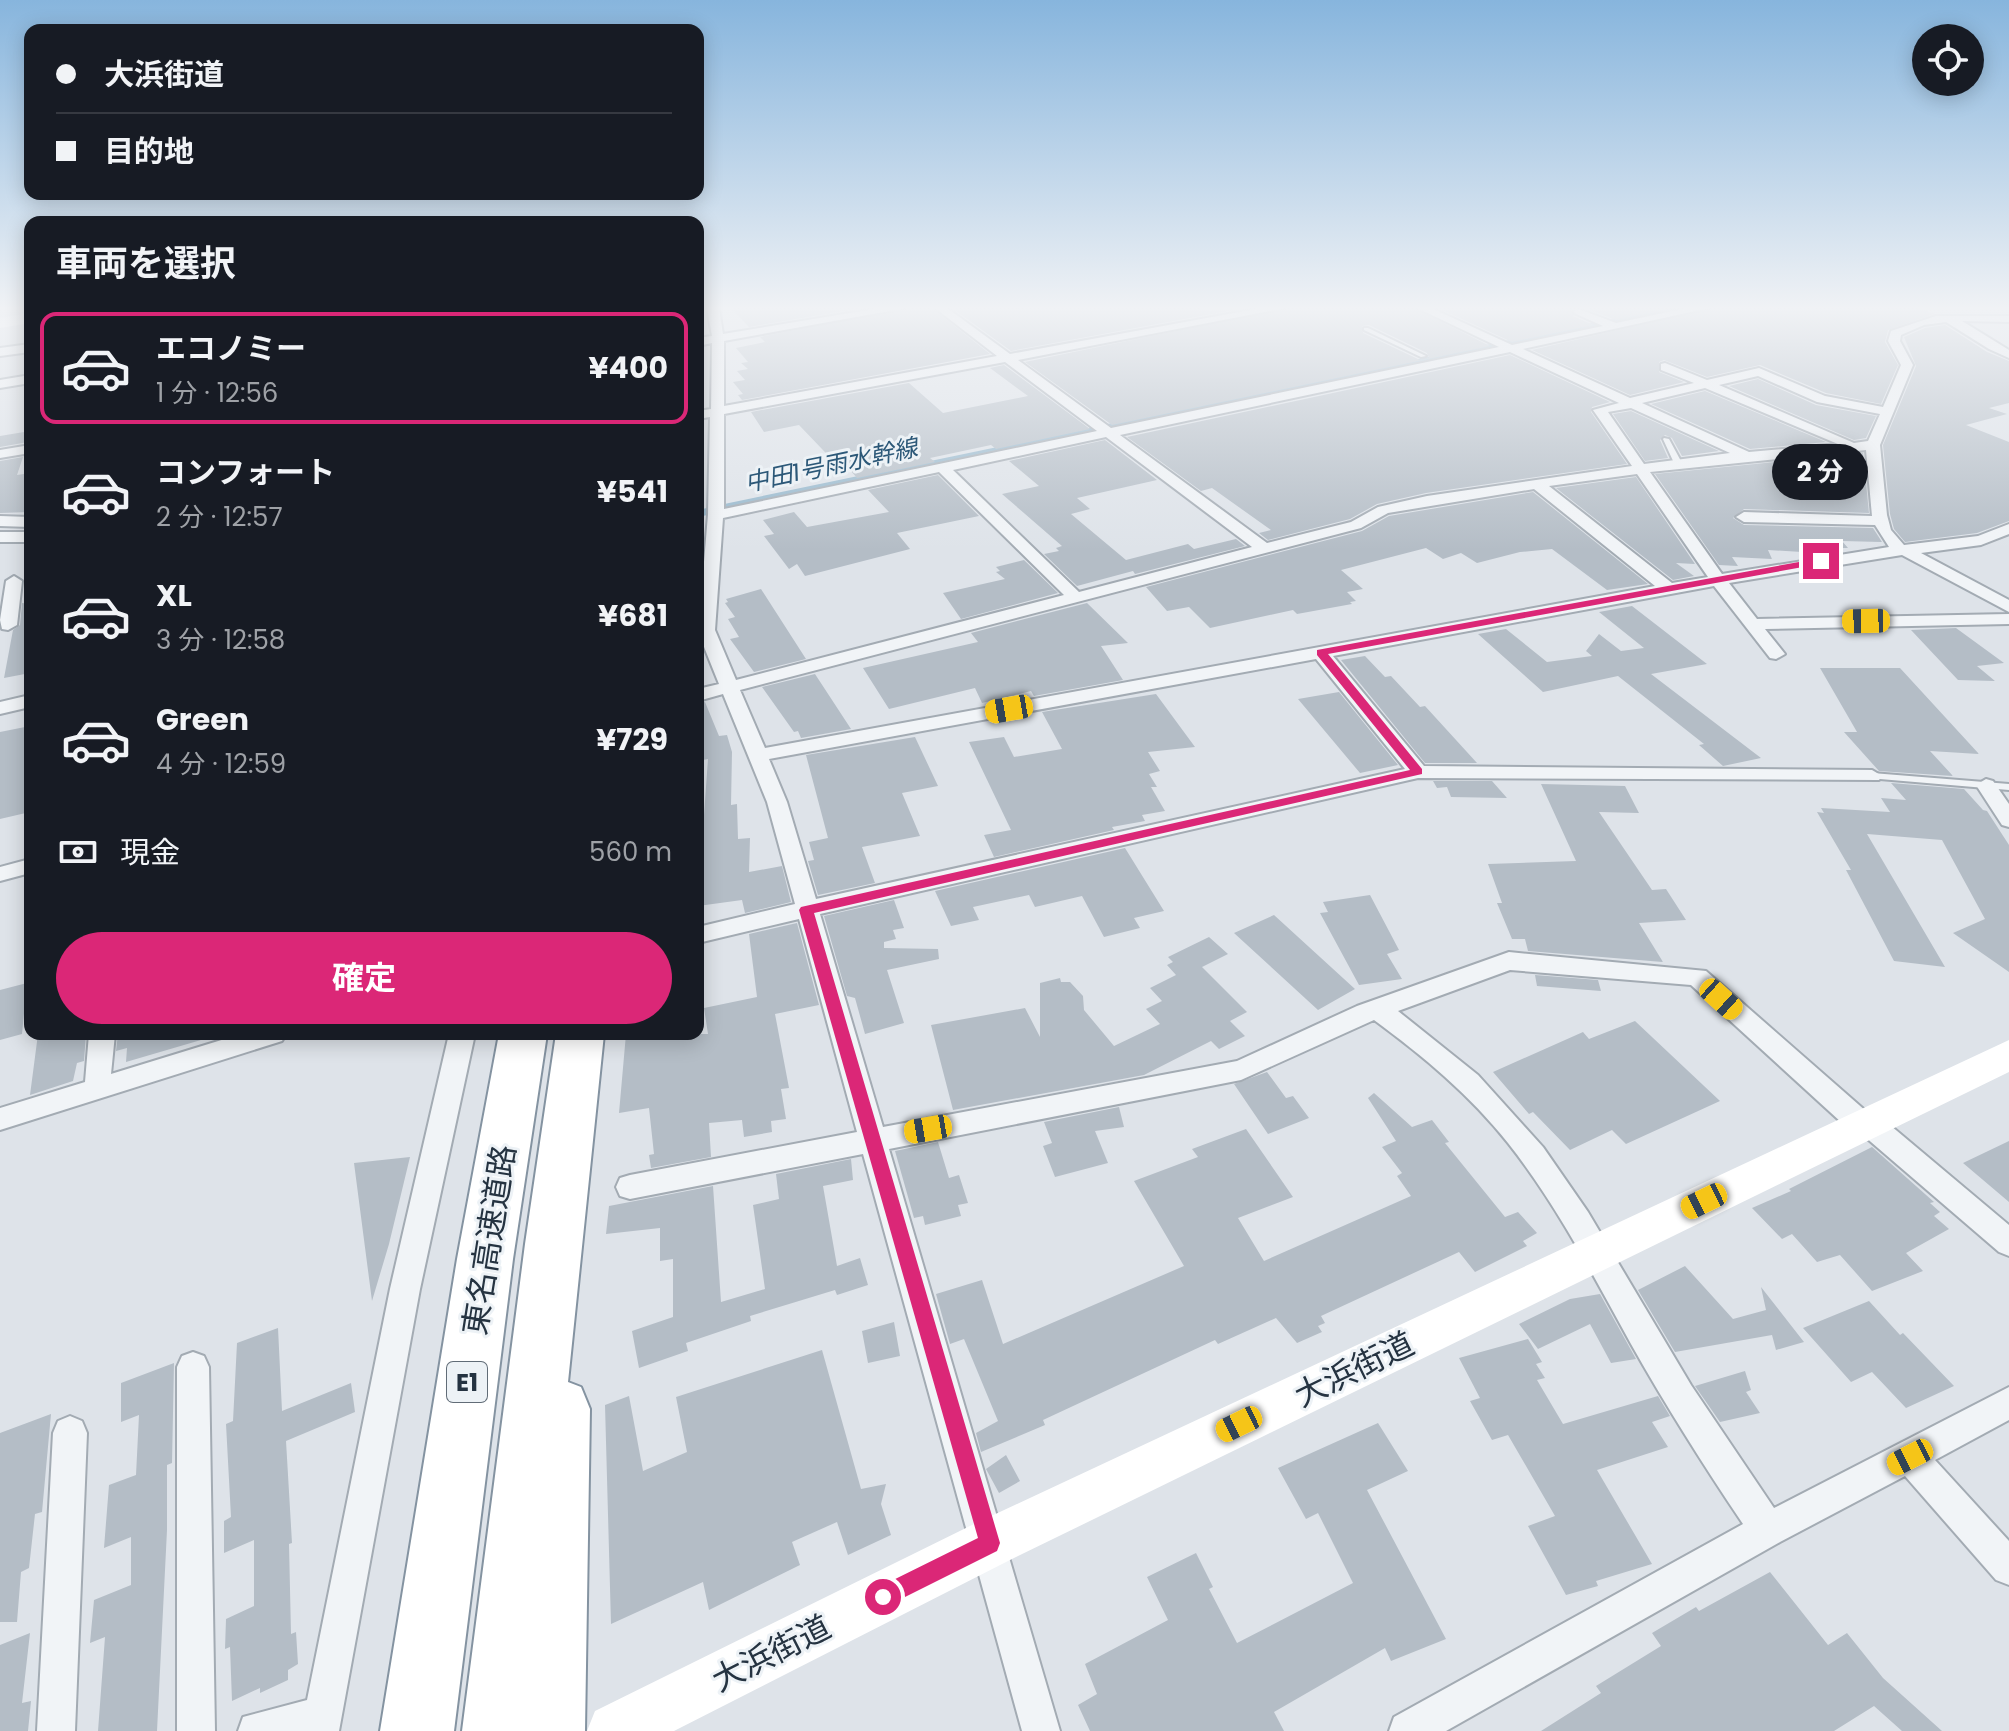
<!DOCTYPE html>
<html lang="ja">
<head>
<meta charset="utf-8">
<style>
  body { margin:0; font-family:Poppins,"Noto Sans JP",sans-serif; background:#242831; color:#f1f3f6; height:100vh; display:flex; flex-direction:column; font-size:30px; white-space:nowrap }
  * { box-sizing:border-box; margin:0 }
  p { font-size:26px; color:#9ea1a6 }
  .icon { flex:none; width:44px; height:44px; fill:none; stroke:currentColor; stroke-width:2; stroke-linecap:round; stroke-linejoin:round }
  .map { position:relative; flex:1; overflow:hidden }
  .side { position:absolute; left:24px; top:216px; width:680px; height:824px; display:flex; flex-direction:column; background:#171b24; border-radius:16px; box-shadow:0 4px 20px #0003 }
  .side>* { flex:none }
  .guide { position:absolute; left:24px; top:24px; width:680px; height:176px; border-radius:16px; box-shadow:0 4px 20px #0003; display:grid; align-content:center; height:176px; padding:0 32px; background:#171b24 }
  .fabs { position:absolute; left:1912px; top:24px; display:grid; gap:16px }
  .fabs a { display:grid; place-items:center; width:72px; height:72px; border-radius:50%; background:#171b24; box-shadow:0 4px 20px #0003; font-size:40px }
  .end { position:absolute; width:36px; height:36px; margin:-18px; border:10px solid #db2777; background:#fff; box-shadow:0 0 0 4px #fff }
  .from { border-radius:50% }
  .bubble { position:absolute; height:56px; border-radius:28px; background:#171b24; box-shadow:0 4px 20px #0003; font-size:26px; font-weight:700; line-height:56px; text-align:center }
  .car { position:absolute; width:24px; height:48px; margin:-24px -12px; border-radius:10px; box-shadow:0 0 6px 2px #0007; background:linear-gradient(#f5c518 24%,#345 0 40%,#f5c518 0 76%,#345 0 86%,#f5c518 0) }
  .guide b { display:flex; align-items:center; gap:28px; height:76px; font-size:30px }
  .guide b+b { border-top:2px solid #363941 }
  .guide i { width:20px; height:20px; background:#f1f3f6 }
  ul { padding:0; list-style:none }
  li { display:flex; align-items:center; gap:24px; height:112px; margin:0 16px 12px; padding:0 16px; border:4px solid transparent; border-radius:16px }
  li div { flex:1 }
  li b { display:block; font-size:30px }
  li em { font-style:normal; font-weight:700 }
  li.current { border-color:#db2777 }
  li>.icon { width:72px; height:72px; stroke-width:1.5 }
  h2 { padding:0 32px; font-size:36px; line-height:96px }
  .pay { display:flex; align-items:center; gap:20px; height:88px; padding:0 32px; font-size:30px }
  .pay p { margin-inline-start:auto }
  .primary-button { display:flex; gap:16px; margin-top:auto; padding:16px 32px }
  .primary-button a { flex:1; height:92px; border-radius:48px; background:#db2777; color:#fff; font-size:32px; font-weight:700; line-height:92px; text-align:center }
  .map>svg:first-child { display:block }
</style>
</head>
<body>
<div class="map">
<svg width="2009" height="1731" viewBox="0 0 2009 1731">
  <rect width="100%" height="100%" fill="#dee3e9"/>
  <path fill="#95b7cc" d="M1663 308H1689L698 517V510L729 503Z"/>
  <path fill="#b4bdc6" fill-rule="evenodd" d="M731 308H861L749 327Z
    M909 308H932L990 354 742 400 738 395 743 394 733 382 745 380 737 371 748 369 741 363 748 362 736 348 765 342 760 337Z
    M952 308H1198L1210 311 1244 308 1011 351Z
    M1288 308H1414L1490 346 1112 425 1025 362ZM1369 325 1427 353 1429 358 1420 360 1363 333 1362 326Z
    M1438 308H1573V316L1593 325 1512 342Z
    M1585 308H1672L1616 320Z
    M1712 308H1918L1934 314 1888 330 1885 342 1898 365 1881 404 1826 393 1760 365 1707 377 1664 360 1659 362V372L1684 382 1630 395 1532 350Z
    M1945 325 1987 352 2009 361V403L1989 408 2007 414 1966 425 2009 442V521L1977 533 1905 542 1894 529 1890 514 1883 445 1916 366 1904 337 1925 328Z
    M1510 355 1610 402 1592 407 1591 412 1627 464 1426 493 1377 504 1350 519 1268 540 1259 533 1271 530 1212 488 1201 491 1127 437Z
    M1004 365 1090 429 996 449 991 445 930 458 935 462 857 478 851 471 844 472 799 425 764 432 751 412 909 383 943 413 1028 396 990 368Z
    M1758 379 1816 405 1876 416 1866 438 1854 440 1729 386Z
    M1705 391 1826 442 1750 449 1651 404Z
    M1631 411 1719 451 1682 456 1672 438 1665 435 1660 440 1668 458 1645 461 1613 414Z
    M30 431 28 442 0 447V436Z
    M1105 440 1157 480 1077 498 1090 509 1071 514 1126 560 1188 544 1194 549 1236 539 1245 546 1135 574 1133 571 1077 586 1044 554 1059 551 1056 548 1062 546 1002 494 1039 486 1009 461Z
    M1863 453 1869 513 1744 509 1733 518 1744 525 1873 528 1882 542 1842 541 1848 548H1814L1818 553 1768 550 1772 559 1732 557 1738 566 1719 565 1655 474Z
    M23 457 17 475 30 473V512L0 513V461Z
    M938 475 979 516 897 533 910 549 805 576 797 564 789 569 764 536 774 534 763 520 794 512 807 527 889 512 868 490Z
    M1636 477 1695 564 1676 563 1694 576 1673 580 1556 488Z
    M1533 492 1648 584 1607 590 1552 549 1520 552 1477 563 1461 553 1443 559 1426 548 1341 570 1363 589 1347 592 1356 601 1350 602 1352 604 1297 614 1293 610 1210 628 1189 607 1167 611 1146 587 1362 531 1389 516Z
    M1024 560 1058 593 961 619 943 593 1005 579 996 572 1000 571 996 567Z
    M761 589 806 659 754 672 730 639 739 637 728 619 735 617 725 603 728 602 726 599Z
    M22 603 30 604V673L4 678 13 630 20 625Z
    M1087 603 1128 643 1101 646 1123 680 1034 696 1031 691 982 703 975 688 889 709 863 668 978 642 971 633Z
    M1632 606 1707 664 1651 674 1761 758 1723 766 1699 745 1704 744 1618 676 1543 692 1478 634 1506 629 1547 662 1592 656 1586 651 1599 634 1621 651 1644 648 1599 612Z
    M1956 628 2004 663 1977 666 1995 681 1958 680 1911 630Z
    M1365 656 1385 677 1391 676 1420 707 1425 706 1477 763H1425L1341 660Z
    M1820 668H1900L1979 754 1930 751 1953 776 1879 771 1844 732H1857Z
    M815 674 851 729 801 738 798 731 794 732 762 687Z
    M1339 692 1398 765 1360 773 1298 699Z
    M1156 694 1195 747 1148 752 1160 771 1149 774 1157 787H1151L1165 811 1142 815 1145 821 1112 827 1114 830 994 857 984 835 1011 830 969 742 1004 737 1014 757 1062 749 1042 712Z
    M705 702 719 736 727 735 732 752 731 805 737 804 738 839 750 838 749 872 782 866 791 902 745 913 742 900 698 906V844L702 843 708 759 698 761V704Z
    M30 726V812L0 819V732Z
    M915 737 938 786 902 793 920 836 862 847 875 883 818 895 808 861 814 860 809 842 828 838 806 755Z
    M1433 781H1492L1507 798 1451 797 1447 787 1437 788Z
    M1891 783 1964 789 1983 810 1987 811 2009 845V972L1953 933 1985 919 1942 840 1867 834 1945 967 1894 961 1846 870H1851L1817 812 1824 813 1821 808 1890 812 1881 798 1906 800Z
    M1541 784 1625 786 1639 813 1599 812 1652 890 1666 889 1686 920 1639 923 1663 962 1528 951 1525 939H1512L1497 903H1502L1488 864 1576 861Z
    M1125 848 1164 911 1134 918 1140 928 1104 937 1082 896 1035 907 1029 895 973 907 979 920 951 926 935 891Z
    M1370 895 1399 950 1387 954 1402 979 1359 985 1320 913 1328 912 1323 902Z
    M894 900 904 928 893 930 896 939 884 942V948L938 949 939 959 887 970 904 1023 865 1034 855 998 847 996 824 916Z
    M1274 915 1355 989 1318 1010 1234 933Z
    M797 923 819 1005 775 1014 789 1088 781 1089 786 1119 771 1121 772 1132 744 1137 742 1120 709 1123 711 1157 651 1168 649 1155 654 1154 649 1108 619 1113 626 1034H708L704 1008 757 997 749 934Z
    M1209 937 1228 954 1202 967 1247 1012 1230 1021 1245 1036 1219 1049 1211 1041 1144 1075 953 1110 931 1025 1025 1008 1040 1037V983L1060 978 1061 982H1070L1083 996 1084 1010 1114 1046 1160 1024 1146 1009 1162 1001 1150 988 1176 975 1167 965 1173 962 1168 957Z
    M1535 975 1598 980 1601 991 1537 986Z
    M27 983 22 1034 0 1040V990Z
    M1635 1021 1720 1101 1626 1144 1612 1130 1570 1150 1533 1112 1529 1114 1493 1072 1583 1032 1589 1039Z
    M38 1034H86L84 1061 77 1063 73 1081 30 1095Z
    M118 1034H200L201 1040 126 1062 127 1048 116 1051Z
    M1267 1072 1286 1098 1293 1096 1309 1118 1268 1134 1234 1084Z
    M1374 1093 1412 1127 1432 1120 1449 1142 1445 1143 1505 1217 1518 1212 1537 1233 1523 1241 1527 1246 1475 1272 1459 1252 1321 1316 1325 1323 1318 1326 1322 1332 1297 1343 1276 1318 1218 1344 1215 1340 1043 1420 1045 1425 981 1452 976 1433 998 1421 964 1339 950 1344 936 1294 982 1280 1003 1344 1184 1266 1134 1181 1198 1157 1192 1149 1246 1129 1293 1197 1238 1218 1264 1261 1411 1196 1397 1176 1402 1173 1382 1147 1396 1141 1368 1098Z
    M1119 1107 1124 1127 1095 1131 1108 1163 1055 1177 1043 1146 1052 1143 1044 1122Z
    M2009 1141V1202L1963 1163Z
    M938 1142 949 1178 959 1175 968 1203 958 1205 961 1216 925 1225 923 1216 914 1218 895 1151Z
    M1872 1147 1934 1202 1930 1203 1940 1212 1934 1216 1949 1229 1906 1253 1923 1271 1872 1291 1840 1255 1817 1262 1792 1234 1782 1239 1752 1208 1791 1191 1789 1189Z
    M410 1157 389 1244 372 1301 354 1163Z
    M851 1159 853 1180 823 1186 837 1266 860 1258 868 1285 837 1295 835 1290 750 1316 751 1321 686 1343 688 1351 639 1368 632 1331 673 1317V1259L660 1261V1228L606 1234 609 1206 713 1186 721 1302 765 1289 753 1205 779 1199 776 1174Z
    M1685 1266 1733 1319 1766 1310 1761 1287 1804 1342 1776 1350 1772 1335 1675 1352 1638 1290Z
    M1600 1294 1636 1359 1611 1363 1590 1324 1538 1349 1519 1324 1570 1299Z
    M1869 1301 1900 1335 1903 1333 1954 1386 1906 1408 1872 1372 1851 1382 1803 1328Z
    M894 1322 900 1356 868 1363 862 1331Z
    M278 1328 282 1411 351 1383 355 1412 286 1441 292 1543 289 1544 291 1634 296 1632 298 1664 288 1670V1680L260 1693V1688L232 1701 230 1647 225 1649 226 1619 254 1606V1540L224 1553V1521L231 1517 226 1424 233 1421 237 1343Z
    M1528 1339 1542 1362 1536 1364 1545 1378 1537 1380 1563 1424 1658 1396 1670 1416 1652 1422 1668 1447 1597 1470 1652 1564 1596 1581 1598 1586 1566 1595 1528 1526 1555 1516 1508 1435 1492 1440 1470 1401 1480 1398 1459 1358Z
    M822 1350 861 1489 886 1484 881 1504 891 1535 848 1555 837 1522 792 1542 800 1565 709 1610 703 1582 611 1624 605 1405 629 1396 643 1471 687 1452 676 1397Z
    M174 1363 172 1463 167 1465V1530L157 1731H98L105 1637 90 1643 94 1600 131 1585V1537L104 1548 109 1485 136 1475 139 1415 121 1422V1383Z
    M1745 1371 1751 1390 1746 1392 1760 1413 1720 1422 1695 1386Z
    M51 1414 42 1512 35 1514 29 1568 21 1572 17 1622H0V1433Z
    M1378 1423 1408 1471 1367 1490 1446 1639 1391 1661 1385 1648 1274 1712 1284 1731H1090L1078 1705 1097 1694 1085 1664 1168 1620 1147 1577 1196 1553 1213 1587 1209 1589 1237 1643 1353 1583 1318 1513 1306 1519 1278 1468Z
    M1006 1455 1020 1481 999 1493 986 1469Z
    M1770 1572 1828 1645 1847 1633 1883 1678 1942 1731H1902L1874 1706 1834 1731H1541L1601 1693 1596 1686 1661 1646 1652 1633 1696 1607 1699 1611Z
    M30 1633 22 1703 31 1701 28 1731H0V1645Z"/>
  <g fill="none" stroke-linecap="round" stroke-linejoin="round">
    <defs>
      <path id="lane" d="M1364 328H1368L1426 356 1421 357 1364 330Z
        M1664 438 1669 439 1682 463 1681 465 1674 463 1663 439Z
        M1872 773 2009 784V790L1868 778 1867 776 1868 774Z"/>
      <path id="street" d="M707 308H719L723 334 880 308H906L724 341V406L997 356 935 308H947L1010 354 1261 308H1285L1018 360 1111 428 1499 347 1417 308H1431L1512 345 1603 326 1574 313 1576 308 1616 323 1687 308H1709L1523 349 1630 398 1694 383 1661 370V364L1665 363 1707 380 1759 368 1825 396 1883 407 1901 365 1888 341 1891 331 1936 316H2009V322L1962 321 2009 350V358L1989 349 1946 322 1924 325 1901 335 1900 341 1913 365 1880 445 1887 515 1891 530 1904 545 1978 536 2009 524V534L1981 545 1921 553 2009 600V612L1902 555 1729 583 1757 619 2009 614V624L1765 629 1785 654 1776 659 1770 658 1714 586 1333 656 1424 766 1872 770 1882 776 1879 780 1418 778 820 914 883 1127 1237 1061 1357 1006 1509 952 1706 971 1867 1112 1878 1115 2009 1225V1256L1999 1252 1864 1136 1853 1133 1691 985 1510 970 1398 1011 1478 1075 1543 1147 1588 1212 1691 1385 1774 1508 2009 1387V1420L1935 1460 2009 1541V1585L1996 1580 1905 1476 1780 1542 1446 1731H1389L1394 1717 1743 1524C1704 1466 1666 1406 1631 1344 1593 1275 1557 1205 1508 1143 1470 1095 1423 1056 1374 1020L1241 1080 889 1149 1060 1731H1022L863 1154 630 1199 620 1196 616 1187 620 1178 630 1175 857 1132 799 919 698 943V927L795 904 767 802 723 694 698 701V689L719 684 698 632 708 515 710 417 698 419V411L711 409 712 343 698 346V338L712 336ZM1510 352 1619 403 1593 410 1632 466 1427 496 1378 507 1351 522 1267 543 1120 435ZM1005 362 1097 431 724 509V414ZM1758 376 1817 402 1880 414 1868 441 1854 443 1719 385ZM1705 388 1838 444 1749 452 1642 403ZM1631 408 1730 453 1644 464 1608 412ZM1106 437 1252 547 1079 592 953 470ZM1866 450 1872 516 1744 512 1736 517 1744 522 1875 525 1889 547 1722 574 1650 472ZM939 472 1064 595 736 680 715 630 723 518ZM1637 474 1708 577 1672 583 1549 486ZM1534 489 1655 586 765 748 740 690 1361 528 1388 513ZM1316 659 1405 769 816 899 787 802 769 759Z
        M30 344V352L0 356V348Z
        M30 375V383L0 388V380Z
        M30 445V453L0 458V450Z
        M0 516 30 517V527L0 526Z
        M0 532H30V542H0Z
        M14 576 22 581 17 625 8 630 2 629 0 620 6 581Z
        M30 695V707L0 714V702Z
        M1986 779 1993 781 2009 804V827L2002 825 1976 785Z
        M30 859V873L0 881V867Z
        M89 1034H115L111 1074 241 1034H286L282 1041 0 1130V1108L85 1082Z
        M449 1034H475L420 1289 339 1731H238L243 1717 307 1700 390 1289Z
        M193 1352 204 1356 209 1367 215 1731H177V1367L182 1356Z
        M70 1416 82 1421 87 1433 75 1731H37L53 1433 58 1421Z"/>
      <path id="highway" d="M499 1034H547L513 1259 454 1731H380L457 1259Z
        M556 1034H604L568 1382 581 1387 590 1409 585 1731H462L525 1244Z"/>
    </defs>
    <use href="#lane" stroke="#a3abb3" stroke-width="4"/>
    <use href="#street" stroke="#a3abb3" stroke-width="4"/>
    <use href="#highway" stroke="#8493a1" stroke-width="4"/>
    <use href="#lane" fill="#f1f4f7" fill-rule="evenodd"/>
    <use href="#street" fill="#f1f4f7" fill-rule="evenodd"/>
    <path fill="#fff" fill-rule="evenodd" d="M30 313V323L0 328V318Z
      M2009 1040V1072L1008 1561 674 1731H587L595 1711 972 1525Z"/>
    <use href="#highway" fill="#fff" fill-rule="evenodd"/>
  </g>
  <linearGradient id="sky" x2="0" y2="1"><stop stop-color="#87b5dd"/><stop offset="0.56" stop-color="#f0f2f5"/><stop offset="1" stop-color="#f0f2f5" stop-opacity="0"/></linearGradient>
  <rect width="2009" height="550" fill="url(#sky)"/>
  <path fill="#db2777" d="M1821 558 1825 563 1328 654 1422 769V774L814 913 1000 1543 997 1551 883 1608 875 1604 872 1597 875 1589 978 1538 799 910 801 907 1410 770 1317 655V650Z"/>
  <g text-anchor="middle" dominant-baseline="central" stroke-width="6" stroke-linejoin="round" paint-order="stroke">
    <g font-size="24" font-style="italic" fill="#2c5878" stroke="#edf2f6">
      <text transform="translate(831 465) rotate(-12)">中田1号雨水幹線</text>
    </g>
    <rect fill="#edf2f6" stroke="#616c77" stroke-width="2" x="447" y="1362" width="40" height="40" rx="6"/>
    <g font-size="24" font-weight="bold" fill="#253341">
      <text x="467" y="1382">E1</text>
    </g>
    <g font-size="32" fill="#253341" stroke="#edf2f6">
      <text transform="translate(489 1240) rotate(-81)">東名高速道路</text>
      <text transform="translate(1354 1369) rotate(-26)">大浜街道</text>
      <text transform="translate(771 1653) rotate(-27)">大浜街道</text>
    </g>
  </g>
</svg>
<div class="fabs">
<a><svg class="icon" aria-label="locate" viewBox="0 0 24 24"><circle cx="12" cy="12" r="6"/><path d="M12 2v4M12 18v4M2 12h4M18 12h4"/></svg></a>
</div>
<i class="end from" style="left:883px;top:1597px"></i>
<i class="end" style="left:1821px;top:561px"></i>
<div class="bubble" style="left:1772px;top:444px;width:96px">2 分</div>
<i class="car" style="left:1866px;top:621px;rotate:269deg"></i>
<i class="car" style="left:1009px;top:709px;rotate:260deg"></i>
<i class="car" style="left:1721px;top:999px;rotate:132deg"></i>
<i class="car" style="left:928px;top:1129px;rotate:260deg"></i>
<i class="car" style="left:1704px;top:1201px;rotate:244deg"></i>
<i class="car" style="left:1239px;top:1424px;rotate:244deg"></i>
<i class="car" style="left:1910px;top:1457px;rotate:243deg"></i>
<div class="guide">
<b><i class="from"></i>大浜街道</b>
<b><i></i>目的地</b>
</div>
<section class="side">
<h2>車両を選択</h2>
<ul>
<li class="current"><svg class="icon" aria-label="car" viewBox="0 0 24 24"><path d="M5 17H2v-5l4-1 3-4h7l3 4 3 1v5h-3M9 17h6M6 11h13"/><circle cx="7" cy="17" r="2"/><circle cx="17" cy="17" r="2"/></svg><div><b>エコノミー</b><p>1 分 · 12:56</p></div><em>¥400</em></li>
<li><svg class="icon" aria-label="car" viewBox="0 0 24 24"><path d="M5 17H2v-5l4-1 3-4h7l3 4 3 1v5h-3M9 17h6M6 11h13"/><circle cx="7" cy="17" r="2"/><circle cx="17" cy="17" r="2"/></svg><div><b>コンフォート</b><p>2 分 · 12:57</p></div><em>¥541</em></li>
<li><svg class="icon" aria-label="car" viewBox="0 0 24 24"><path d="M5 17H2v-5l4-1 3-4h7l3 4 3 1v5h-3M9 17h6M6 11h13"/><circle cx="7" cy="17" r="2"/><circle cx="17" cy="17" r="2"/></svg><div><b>XL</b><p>3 分 · 12:58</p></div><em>¥681</em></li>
<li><svg class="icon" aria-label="car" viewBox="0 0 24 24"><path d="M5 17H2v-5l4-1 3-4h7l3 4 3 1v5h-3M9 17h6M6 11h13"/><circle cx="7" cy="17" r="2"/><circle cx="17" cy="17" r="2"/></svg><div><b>Green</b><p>4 分 · 12:59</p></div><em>¥729</em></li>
</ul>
<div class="pay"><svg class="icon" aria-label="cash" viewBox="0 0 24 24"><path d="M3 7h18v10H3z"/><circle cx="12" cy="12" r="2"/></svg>現金<p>560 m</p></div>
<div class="primary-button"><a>確定</a></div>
</section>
</div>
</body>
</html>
